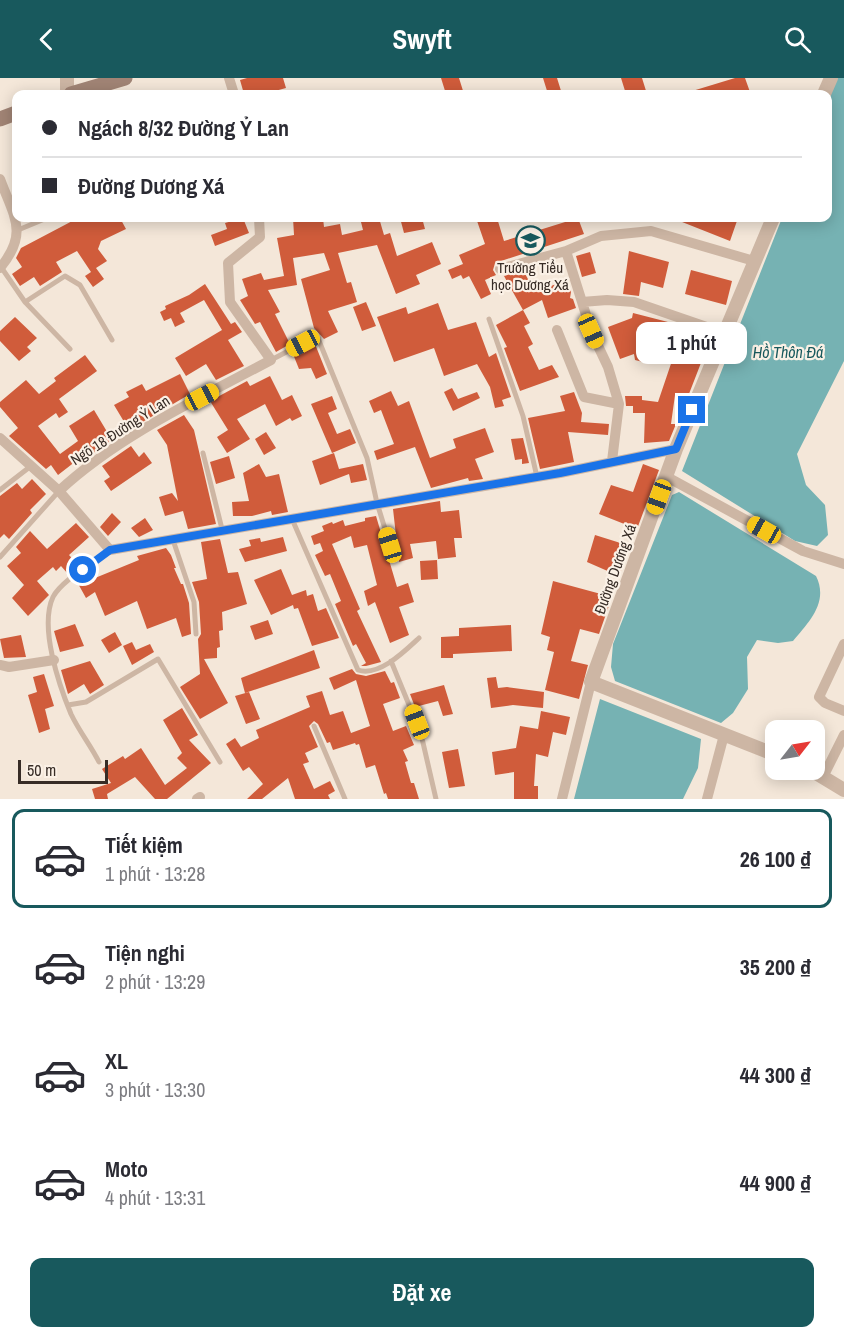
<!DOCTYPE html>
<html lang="vi">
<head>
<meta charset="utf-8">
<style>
  body { margin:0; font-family:"Archivo Narrow",sans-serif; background:#f2f2f3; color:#2b2b33; height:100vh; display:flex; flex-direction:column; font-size:22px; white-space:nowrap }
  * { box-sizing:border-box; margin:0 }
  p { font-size:20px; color:#7c7c81 }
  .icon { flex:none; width:33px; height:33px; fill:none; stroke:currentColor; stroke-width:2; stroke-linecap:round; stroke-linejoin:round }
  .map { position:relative; height:721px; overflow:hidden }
  .drawer { display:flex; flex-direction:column; background:#fff; flex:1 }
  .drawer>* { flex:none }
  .banner { position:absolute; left:12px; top:12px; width:820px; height:132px; border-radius:12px; box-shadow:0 3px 15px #0003; display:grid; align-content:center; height:132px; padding:0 30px; background:#fff }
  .needle { width:39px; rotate:59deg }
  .tools { position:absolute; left:765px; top:642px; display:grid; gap:12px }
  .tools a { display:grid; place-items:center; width:60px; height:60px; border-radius:12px; background:#fff; box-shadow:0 3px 15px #0003; font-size:30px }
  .scale { position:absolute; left:18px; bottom:15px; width:90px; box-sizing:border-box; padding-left:6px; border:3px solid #372c26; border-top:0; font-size:16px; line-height:21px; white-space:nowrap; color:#372c26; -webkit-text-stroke:4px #fbf1e6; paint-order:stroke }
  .end { position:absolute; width:27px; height:27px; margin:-14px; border:8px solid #1a73e8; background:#fff; box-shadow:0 0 0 3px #fff }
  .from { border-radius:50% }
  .bubble { position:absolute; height:42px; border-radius:12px; background:#fff; box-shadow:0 3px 15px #0003; font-size:20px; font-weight:800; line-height:42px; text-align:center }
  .car { position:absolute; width:18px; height:36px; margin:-18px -9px; border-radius:8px; box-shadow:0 0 4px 2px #0007; background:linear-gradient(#f5c518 24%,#345 0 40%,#f5c518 0 76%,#345 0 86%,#f5c518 0) }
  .banner b { display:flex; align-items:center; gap:21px; height:57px; font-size:22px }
  .banner b+b { border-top:2px solid #e1e1e2 }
  .banner i { width:15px; height:15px; background:#2b2b33 }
  ul { padding:10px 0 0; list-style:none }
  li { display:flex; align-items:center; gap:18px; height:99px; margin:0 12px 9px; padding:0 18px; border:3px solid transparent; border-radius:12px }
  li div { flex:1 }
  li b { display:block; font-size:22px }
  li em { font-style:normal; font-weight:800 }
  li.current { border-color:#18595d }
  li>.icon { width:54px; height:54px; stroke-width:1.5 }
  .button { display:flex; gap:12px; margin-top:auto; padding:12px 30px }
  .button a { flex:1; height:69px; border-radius:12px; background:#18595d; color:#fff; font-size:24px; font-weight:800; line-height:69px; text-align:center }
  header { display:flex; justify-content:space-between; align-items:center; height:78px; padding:0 30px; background:#18595d; color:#fff; font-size:27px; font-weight:800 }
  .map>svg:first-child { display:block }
</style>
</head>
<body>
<header><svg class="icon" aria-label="back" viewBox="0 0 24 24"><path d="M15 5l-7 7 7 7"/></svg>Swyft<svg class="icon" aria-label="search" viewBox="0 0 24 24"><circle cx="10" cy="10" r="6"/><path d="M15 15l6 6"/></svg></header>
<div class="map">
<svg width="844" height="721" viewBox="0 0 844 721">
  <rect width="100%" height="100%" fill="#f4e7d9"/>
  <path fill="#76b2b3" d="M836 0H844V283L797 376 806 407 825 427 828 457 817 468 795 463 682 393 782 140H828V21Z
    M679 414 816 498C829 524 809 544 793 563L778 565 757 562 747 579 748 611 733 635 721 645 615 603 611 589 613 566 672 417Z
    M600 621 701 661 698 690 683 721H574Z"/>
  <path fill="#d05c3b" d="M247 0H283L286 10 264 16H244L240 2Z
    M441 0H459L464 16H446Z
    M543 0H557L562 16H548Z
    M621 0H642L647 16H626Z
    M735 0H745L750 14 743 16H689V14Z
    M78 140H120L126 151 101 163 98 171 107 183 96 190 104 201 93 209 85 198 91 194 77 173 56 184 62 194 40 208 34 199 20 208 12 196 22 189 16 180 21 170Z
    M243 140 249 155 215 168 211 157 227 151 225 145Z
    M293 140H323L324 149 340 146 342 157 363 152 360 140H379L384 157 390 155 397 178 432 164 441 186 416 197 420 206 396 216 377 167 338 175 347 205 351 204 357 224 328 233 338 254 324 261 314 250 301 201 330 192 324 175 293 180 297 207 268 212 280 234 275 236 290 266 276 274 260 244 255 246 240 222 248 218 242 201 261 195 264 202 284 198 277 160 294 157Z
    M400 140H422L425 151 404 155Z
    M476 140H497L504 163 578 140 584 156 495 185 493 192 496 197 485 202 491 216 481 221 469 198 463 201 461 197 452 201 448 192 463 186 459 177 485 166Z
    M672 140H738L730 163Z
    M629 173 669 184 663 210 641 204 639 218 623 216Z
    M590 174 596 195 582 199 576 178Z
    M523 192 535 214 567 202 571 214 570 220 573 221 576 230 548 240 542 222 523 232 504 198Z
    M691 192 732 203 726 227 685 216Z
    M205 206 231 246 235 244 242 254 228 262 244 288 216 302 206 286 186 298 175 280 222 252 204 222 180 235 185 244 175 249 171 240 164 243 160 234 166 231 165 228 189 217Z
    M366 224 376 248 362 253 353 229Z
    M438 225 448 252 476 244 489 279 496 275 511 319 502 322 504 328 495 330 490 309 477 286 444 298 434 270 394 284 377 239 406 229 408 236Z
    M523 232 530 245 524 248 533 266 528 269 539 292 552 287 559 299 520 313 504 270 507 269 496 247Z
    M633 235 668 244 711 259 687 321 675 317 671 346H676L669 363 644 365 645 335H633V328H626L625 318H642V322L658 324 677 268 652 262 647 285 635 282 634 276 620 281 608 249 632 240Z
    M15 239 37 260 27 269 31 273 19 283 0 263V253Z
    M315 266 327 296 316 301 311 290 299 291 293 276Z
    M85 277 97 293 59 321 68 334 59 340 56 335 38 348 60 376 78 363 69 348 94 332 112 362 78 386 76 383 58 397 51 387 46 391 9 358 18 350 0 329V324L26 302 39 316 56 303 54 300Z
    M180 296 190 316 129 352 114 327 129 319 126 314 142 306 146 313Z
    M270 298 282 322 292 317 302 338 292 343 290 340 276 348 265 326 237 341 250 361 227 375 217 359 228 352 210 323 247 303 250 308Z
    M452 310 458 321 477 314 480 320 453 333 444 314Z
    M391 313 398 328 409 323 430 380 456 370 453 361 485 350 494 374 475 381 483 401 469 403 468 400 431 410 415 369 377 382 374 373 394 366 381 332 374 335 369 323Z
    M574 314 582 335 581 344 609 346 608 357 568 354 574 384 540 391 528 340 565 333 560 318Z
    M332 318 337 331 328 335 337 356 350 351 356 365 332 375 311 326Z
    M184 337 194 352 216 446 188 451 183 433 165 438 159 419 172 415 178 423 167 367 157 352Z
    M266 354 276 370 264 377 255 361Z
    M523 360 529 385 522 386V381L515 382 511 361Z
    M131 368 139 379 144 374 152 385 111 413 104 403 110 399 102 388Z
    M334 375 339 391 363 386 367 402 351 405 349 396 320 407 312 383Z
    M229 378 235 400 216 406 210 384Z
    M259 386 266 399 279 396 288 434 272 437 271 433 252 438H233L232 424 249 423 243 395Z
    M643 386 659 392 637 451 599 436 611 407 633 414Z
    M32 401 46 416 30 432 32 435 9 461 4 456 0 460V418L17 405 22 411Z
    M440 423 441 434 459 432 462 460H454L456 479 438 481 436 463 410 466 413 480 399 484 393 431Z
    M112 435 121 444 108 458 100 449Z
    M376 438 397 509 408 505 414 524 399 529 409 557 390 565 375 524 368 528 364 513 377 507 367 467 354 470 351 458 332 466 360 531 357 533 381 584 366 588H361L366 585 356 566 353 568 335 526 341 523 330 496 325 498 315 477 323 473 320 465 314 467 311 458 324 453 322 448 332 444 333 446 343 442 345 448 365 443V440Z
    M145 440 153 452 139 459 131 450Z
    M76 445 89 459 69 477 79 488 68 496 61 488 56 493 53 489 37 503 49 517 28 538 12 520 24 507 7 488 21 475 16 469 30 453 47 471Z
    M595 457 630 468 619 498 587 484Z
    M283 459 287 473 245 484 239 471 251 468 249 462 260 460 261 464Z
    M220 461 228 495 238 494 247 526 222 534 223 552 219 553 220 569 217 570V580L204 581 228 625 200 641 180 609 200 596 198 561 201 556 199 524 192 504 207 501 201 464Z
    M166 470 171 477 176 490H174L181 506H183L189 525 191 556 182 559 176 540 147 551 137 523 105 538 95 514 86 520 76 502 85 495 87 497 91 494 95 500 139 482 137 478Z
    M437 482 438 501 421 502 420 483Z
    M281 491 292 517 306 512 307 518 313 516 318 533 326 530 339 560 312 568 298 530 294 531 293 527 271 537 254 502Z
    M553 503 612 519 599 556 580 551 571 583 588 587 579 621 545 612 554 574 547 572 550 559 541 556Z
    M268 542 273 556 255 562 250 548Z
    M75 546 84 568 60 574 54 553Z
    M511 547 512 573 453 576V580H441V559L459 558V550Z
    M115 554 122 567 109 575 101 562Z
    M21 557 26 579 4 580 0 561Z
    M132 564 136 572 150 566 154 574 132 587 123 568Z
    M314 572 320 590 245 615 241 600Z
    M90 583 104 607 90 616 84 606 68 616 61 592Z
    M352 591 356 596 366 598 385 593 391 605 394 604 400 620 383 626 393 653 406 648 414 667 403 672 408 683 405 684 411 705H414L419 721H388L386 715 384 716 375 687 366 690 359 666 356 667 355 665 333 672 330 664 327 665 318 646 314 643 309 648 318 669 305 675 309 684 303 686 314 711 330 703 335 713 328 717 330 721H295L288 700 262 721H247L263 706 249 689 243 693 226 666 235 660 241 669 259 660 256 652 310 629 306 618 322 613 330 637 343 633 351 655 370 648 356 602 334 612 329 600Z
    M44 596 54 628 45 631 50 651 39 655 28 617 37 614 33 599Z
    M496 599 498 610 507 609 544 614 543 630 513 627 491 630 487 600Z
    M444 607 453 636 443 638 438 623 415 629 410 616Z
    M249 614 260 641 246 646 235 618Z
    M182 630 198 657 189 662 211 685 167 721H155L135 699 107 716 108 721H95L92 711 111 705 102 691 123 678 125 681 141 670 165 707 187 690 177 680 182 675 163 642Z
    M541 633 570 639 566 657 553 654 548 679 536 676 534 708H538V721H514V694L495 697 492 674 516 670 520 648 538 651Z
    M458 671 465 708 449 710 442 674Z"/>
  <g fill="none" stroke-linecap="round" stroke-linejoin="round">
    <path stroke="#cdb6a4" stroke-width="5" d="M18 152 47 140
      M1 189 25 224 65 198 80 207 112 262
      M25 224 70 271
      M489 241 523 338 537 399
      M271 282 317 258 367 380 377 425 390 467
      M203 375 222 451
      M0 412 31 388
      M292 441 358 592C379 599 405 573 419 560
      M173 462 194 524 196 556
      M0 479 59 413
      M391 583 421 656 436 721
      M68 627 86 624 158 581 220 684
      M314 648 345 721
      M99 684C91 668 79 653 71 636 59 607 39 549 53 519 61 503 94 484 109 472"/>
    <path stroke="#cdb6a4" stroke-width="10" d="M229 0 234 16
      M0 101C14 139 29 155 0 190
      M500 191 566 173
      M582 224 566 173 601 158 651 153 754 183
      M557 252 584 319 619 326
      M0 360 59 413 110 472 560 395 676 371
      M612 383 619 326 608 289 591 253 582 224 607 222 634 224 724 255
      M667 399 803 473 844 486
      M59 413C118 358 200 320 271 282L230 224 228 185 260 159 259 140
      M844 566 819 619 825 625 844 633
      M0 587 9 589 54 582
      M823 699 844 657
      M197 721 200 719
      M562 721 591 604
      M707 721 724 657"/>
    <path stroke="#cdb6a4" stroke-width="14" d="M67 16V0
      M824 16 831 0
      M773 140 676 371 591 604 776 677
      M811 692 844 712"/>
    <path stroke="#a18475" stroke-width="15" d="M71 16 125 0
      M0 41 16 35"/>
  </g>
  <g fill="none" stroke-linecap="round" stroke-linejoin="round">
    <path stroke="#1a73e8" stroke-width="8" d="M83 492 110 472 560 395 676 371 692 332"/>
  </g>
  <defs>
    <symbol id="school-ring" viewBox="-11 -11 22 22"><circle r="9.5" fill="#fbf1e6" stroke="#18595d" stroke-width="1.5"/><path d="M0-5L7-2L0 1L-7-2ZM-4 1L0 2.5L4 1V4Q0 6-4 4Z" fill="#18595d"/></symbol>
  </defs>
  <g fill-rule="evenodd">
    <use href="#school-ring" x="514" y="146" width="33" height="33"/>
  </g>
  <g text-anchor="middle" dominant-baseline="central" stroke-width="4.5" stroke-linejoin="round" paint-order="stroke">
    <g font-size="15" fill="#372c26" stroke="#fbf1e6">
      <text x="530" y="189">Trường Tiểu<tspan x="530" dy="17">học Dương Xá</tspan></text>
    </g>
    <g font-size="15" fill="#372c26" stroke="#fbf1e6">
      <text transform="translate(120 352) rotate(-33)">Ngõ 18 Đường Ỷ Lan</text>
      <text transform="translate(615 491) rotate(-70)">Đường Dương Xá</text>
    </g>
    <g font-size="16" font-style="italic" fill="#18595d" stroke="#fbf1e6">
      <text x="788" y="274">Hồ Thôn Đá</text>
    </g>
  </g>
</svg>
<div class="tools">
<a><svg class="needle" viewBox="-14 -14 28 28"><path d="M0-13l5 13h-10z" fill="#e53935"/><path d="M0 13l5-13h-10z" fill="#7c7c81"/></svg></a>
</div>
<div class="scale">50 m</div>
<i class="end from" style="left:83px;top:492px"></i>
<i class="end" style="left:692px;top:332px"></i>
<div class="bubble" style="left:636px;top:244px;width:111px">1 phút</div>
<i class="car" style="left:591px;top:253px;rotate:156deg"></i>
<i class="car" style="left:303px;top:265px;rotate:242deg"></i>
<i class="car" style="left:202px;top:319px;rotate:62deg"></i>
<i class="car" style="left:659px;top:419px;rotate:200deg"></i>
<i class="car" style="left:764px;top:452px;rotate:299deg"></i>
<i class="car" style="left:390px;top:467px;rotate:343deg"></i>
<i class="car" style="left:417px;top:644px;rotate:339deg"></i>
<div class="banner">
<b><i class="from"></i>Ngách 8/32 Đường Ỷ Lan</b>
<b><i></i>Đường Dương Xá</b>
</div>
</div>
<section class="drawer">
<ul>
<li class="current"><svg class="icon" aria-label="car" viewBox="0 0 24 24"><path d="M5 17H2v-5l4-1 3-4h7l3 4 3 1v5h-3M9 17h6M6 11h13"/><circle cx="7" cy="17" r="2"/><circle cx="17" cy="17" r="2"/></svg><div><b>Tiết kiệm</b><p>1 phút · 13:28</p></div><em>26 100 ₫</em></li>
<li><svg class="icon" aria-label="car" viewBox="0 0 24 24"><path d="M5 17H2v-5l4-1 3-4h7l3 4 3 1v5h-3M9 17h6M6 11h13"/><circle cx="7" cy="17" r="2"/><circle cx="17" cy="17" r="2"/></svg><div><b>Tiện nghi</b><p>2 phút · 13:29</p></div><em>35 200 ₫</em></li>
<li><svg class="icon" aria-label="car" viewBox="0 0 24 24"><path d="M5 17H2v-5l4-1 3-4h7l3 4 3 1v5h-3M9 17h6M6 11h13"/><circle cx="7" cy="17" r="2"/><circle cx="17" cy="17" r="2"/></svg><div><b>XL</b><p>3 phút · 13:30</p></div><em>44 300 ₫</em></li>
<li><svg class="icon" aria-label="car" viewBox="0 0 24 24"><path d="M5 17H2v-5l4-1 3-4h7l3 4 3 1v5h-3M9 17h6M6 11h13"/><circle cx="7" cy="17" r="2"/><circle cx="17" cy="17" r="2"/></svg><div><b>Moto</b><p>4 phút · 13:31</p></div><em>44 900 ₫</em></li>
</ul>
<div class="button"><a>Đặt xe</a></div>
</section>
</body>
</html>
